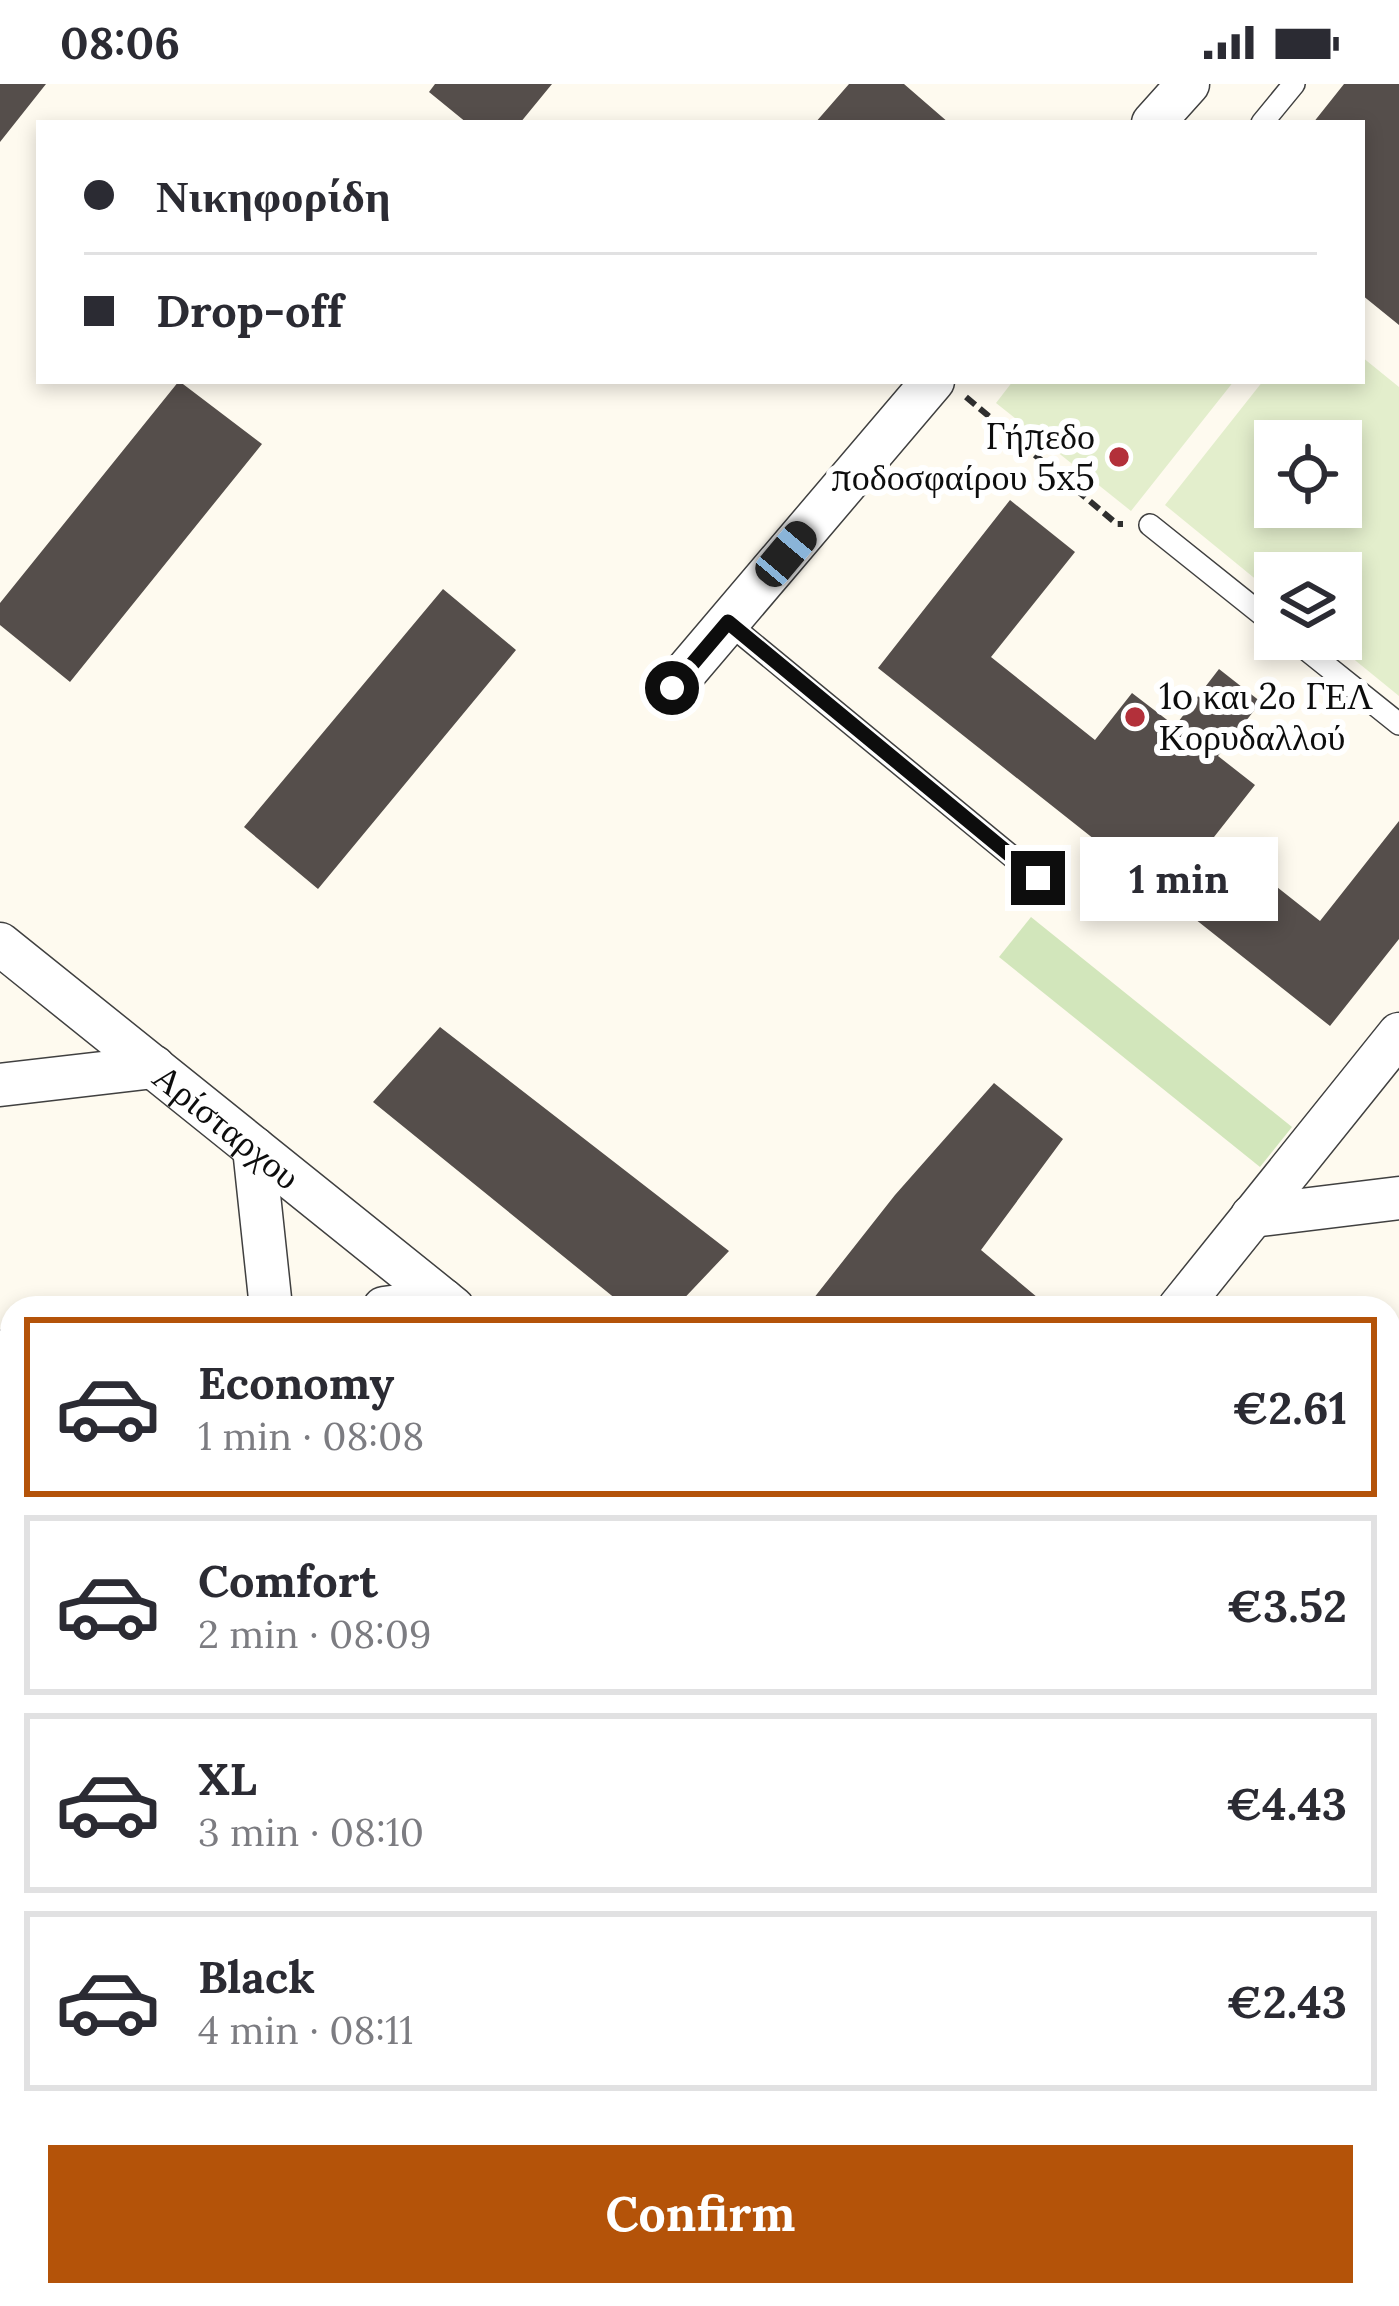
<!DOCTYPE html>
<html lang="en">
<head>
<meta charset="utf-8">
<style>
  body { margin:0; font-family:Lora,serif; background:#f7f7f7; color:#2b2b33; height:100vh; display:flex; flex-direction:column; font-size:45px; white-space:nowrap }
  * { box-sizing:border-box; margin:0 }
  p { font-size:39px; color:#7c7c81 }
  .icon { flex:none; width:66px; height:66px; fill:none; stroke:currentColor; stroke-width:2; stroke-linecap:round; stroke-linejoin:round }
  .map { position:relative; flex:1; overflow:hidden }
  .side { position:absolute; left:0px; top:1212px; width:1401px; height:1011px; display:flex; flex-direction:column; background:#fff; border-radius:36px 36px 0 0; box-shadow:0 6px 18px #0003 }
  .side>* { flex:none }
  .hud { position:absolute; left:36px; top:36px; width:1329px; height:264px; border-radius:0px; box-shadow:0 6px 18px #0003; display:grid; align-content:center; height:264px; padding:0 48px; background:#fff }
  .tools { position:absolute; left:1254px; top:336px; display:grid; gap:24px }
  .tools a { display:grid; place-items:center; width:108px; height:108px; border-radius:0px; background:#fff; box-shadow:0 6px 18px #0003; font-size:60px }
  .end { position:absolute; width:54px; height:54px; margin:-27px; border:15px solid #0d0d0d; background:#fff; box-shadow:0 0 0 6px #fff }
  .from { border-radius:50% }
  .bubble { position:absolute; height:84px; border-radius:0px; background:#fff; box-shadow:0 6px 18px #0003; font-size:39px; font-weight:700; line-height:84px; text-align:center }
  .car { position:absolute; width:36px; height:72px; margin:-36px -18px; border-radius:15px; box-shadow:0 0 9px 3px #0007; background:linear-gradient(#222 24%,#8ab4d8 0 40%,#222 0 76%,#8ab4d8 0 86%,#222 0) }
  .hud b { display:flex; align-items:center; gap:42px; height:114px; font-size:45px }
  .hud b+b { border-top:3px solid #e1e1e2 }
  .hud i { width:30px; height:30px; background:#2b2b33 }
  ul { padding:21px 0 0; list-style:none }
  li { display:flex; align-items:center; gap:36px; height:180px; margin:0 24px 18px; padding:0 24px; border:6px solid #e1e1e2; border-radius:0px }
  li div { flex:1 }
  li b { display:block; font-size:45px }
  li em { font-style:normal; font-weight:700 }
  li.active { border-color:#b45309 }
  li>.icon { width:108px; height:108px; stroke-width:1.5 }
  .primary-button { display:flex; gap:24px; margin-top:auto; padding:24px 48px }
  .primary-button a { flex:1; height:138px; border-radius:0px; background:#b45309; color:#fff; font-size:48px; font-weight:700; line-height:138px; text-align:center }
  .status { display:flex; justify-content:space-between; align-items:center; height:84px; padding:0 60px; background:#fff; direction:ltr }
  .status svg { height:33px; fill:currentColor }
  .map>svg:first-child { display:block }
</style>
</head>
<body>
<div class="status"><b>08:06</b><svg viewBox="0 0 49 12"><path d="M0 12V9h3v3zM5 12V6h3v6zM10 12V3h3v9zM15 12V0h3v12zM26 1h20v11H26zM47 4h2v5h-2z"/></svg></div>
<div class="map">
<svg width="1399" height="2222" viewBox="0 0 1399 2222">
  <rect width="100%" height="100%" fill="#fefaef"/>
  <path fill="#d2e6bb" d="M1031 833 1292 1043 1260 1083 999 873Z"/>
  <path fill="#e3eecc" fill-rule="evenodd" d="M1362 273 1399 303V612L1329 555H1341V489H1275V511L1165 421 1263 297H1362ZM1275 357H1341V423H1275Z
    M1013 297H1234L1131 427 996 319Z"/>
  <path fill="#554e4b" d="M0 0H46L0 58Z
    M435 0H552L520 39H467L429 8Z
    M849 0H904L949 39H815Z
    M1344 0H1399V241L1362 211V39H1313Z
    M179 297 262 360 70 598 0 541V519Z
    M1010 416 1075 468 991 573 1095 656 1132 609 1175 642 1219 585 1261 618 1218 672 1255 701 1214 753 1320 837 1399 737V855L1330 942 878 584Z
    M443 505 516 566 318 805 244 743Z
    M440 943 729 1167 675 1224H627L373 1018Z
    M994 999 1063 1055 981 1166 1050 1224H806L895 1111Z
    M12 1281V1368L0 1370V1283Z
    M12 1391V1494L0 1496V1392Z
    M12 1540V1648L0 1650V1541Z
    M12 1682V1767L0 1768V1684Z"/>
  <g fill="none" stroke-linecap="round" stroke-linejoin="round">
    <defs>
      <path id="service" d="M1262 39 1294 0
        M1150 441 1275 541
        M727 538 1038 794
        M1293 555 1399 640"/>
      <g id="minor">
        <path d="M1153 39 1188 0"/>
        <path d="M672 604 933 297"/>
        <path id="s1" d="M0 860 453 1224"/>
        <path d="M0 1001 154 983"/>
        <path d="M254 1064 271 1224"/>
        <path d="M1252 1132 1399 1114"/>
        <path d="M384 1224 443 1216"/>
        <path d="M1179 1224 1399 950"/>
        <path d="M0 1268 12 1267"/>
        <path d="M1389 1363 1399 1362"/>
        <path d="M0 1508 12 1507"/>
        <path d="M1389 1636 1399 1635"/>
        <path d="M0 1779 12 1778"/>
        <path d="M1389 1910 1399 1909"/>
        <path d="M0 2061 12 2059"/>
        <path d="M1389 2198 1399 2197"/>
        <path d="M507 2211 517 2222"/>
        <path d="M981 2211 982 2222"/>
        <path d="M1120 2222 1245 2211"/>
      </g>
    </defs>
    <use href="#service" stroke="#404040" stroke-width="24"/>
    <use href="#minor" stroke="#404040" stroke-width="45"/>
    <path stroke="#2f2f2f" stroke-width="6" stroke-dasharray="12 6" stroke-linecap="butt" d="M966 313 1117 440H1123"/>
    <use href="#service" stroke="#fff" stroke-width="21"/>
    <use href="#minor" stroke="#fff" stroke-width="42"/>
  </g>
  <g fill="none" stroke-linecap="round" stroke-linejoin="round">
    <path stroke="#0d0d0d" stroke-width="15" d="M672 604 728 538 1038 794"/>
  </g>
  <g fill="#b3303a" stroke="#fff" stroke-width="4.5">
    <circle cx="1119" cy="373" r="12"/>
    <circle cx="1135" cy="633" r="12"/>
  </g>
  <g text-anchor="middle" dominant-baseline="central" stroke-width="12" stroke-linejoin="round" paint-order="stroke">
    <g font-size="36" fill="#0d0d0d" stroke="#fff" text-anchor="end">
      <text x="1095" y="352">Γήπεδο<tspan x="1095" dy="41">ποδοσφαίρου 5x5</tspan></text>
      <text x="1159" y="612" text-anchor="start">1o και 2ο ΓΕΛ<tspan x="1159" dy="41">Κορυδαλλού</tspan></text>
    </g>
    <g font-size="36" fill="#0d0d0d" stroke="#fff">
      <text stroke="none"><textPath href="#s1" startOffset="291">Αρίσταρχου</textPath></text>
    </g>
  </g>
</svg>
<div class="tools">
<a><svg class="icon" aria-label="locate" viewBox="0 0 24 24"><circle cx="12" cy="12" r="6"/><path d="M12 2v4M12 18v4M2 12h4M18 12h4"/></svg></a>
<a><svg class="icon" aria-label="layers" viewBox="0 0 24 24"><path d="M12 4l9 5-9 5-9-5zM3 14l9 5 9-5"/></svg></a>
</div>
<i class="end from" style="left:672px;top:604px"></i>
<i class="end" style="left:1038px;top:794px"></i>
<div class="bubble" style="left:1080px;top:753px;width:198px">1 min</div>
<i class="car" style="left:786px;top:470px;rotate:40deg"></i>
<div class="hud">
<b><i class="from"></i>Νικηφορίδη</b>
<b><i></i>Drop-off</b>
</div>
<section class="side">
<ul>
<li class="active"><svg class="icon" aria-label="car" viewBox="0 0 24 24"><path d="M5 17H2v-5l4-1 3-4h7l3 4 3 1v5h-3M9 17h6M6 11h13"/><circle cx="7" cy="17" r="2"/><circle cx="17" cy="17" r="2"/></svg><div><b>Economy</b><p>1 min · 08:08</p></div><em>€2.61</em></li>
<li><svg class="icon" aria-label="car" viewBox="0 0 24 24"><path d="M5 17H2v-5l4-1 3-4h7l3 4 3 1v5h-3M9 17h6M6 11h13"/><circle cx="7" cy="17" r="2"/><circle cx="17" cy="17" r="2"/></svg><div><b>Comfort</b><p>2 min · 08:09</p></div><em>€3.52</em></li>
<li><svg class="icon" aria-label="car" viewBox="0 0 24 24"><path d="M5 17H2v-5l4-1 3-4h7l3 4 3 1v5h-3M9 17h6M6 11h13"/><circle cx="7" cy="17" r="2"/><circle cx="17" cy="17" r="2"/></svg><div><b>XL</b><p>3 min · 08:10</p></div><em>€4.43</em></li>
<li><svg class="icon" aria-label="car" viewBox="0 0 24 24"><path d="M5 17H2v-5l4-1 3-4h7l3 4 3 1v5h-3M9 17h6M6 11h13"/><circle cx="7" cy="17" r="2"/><circle cx="17" cy="17" r="2"/></svg><div><b>Black</b><p>4 min · 08:11</p></div><em>€2.43</em></li>
</ul>
<div class="primary-button"><a>Confirm</a></div>
</section>
</div>
</body>
</html>
